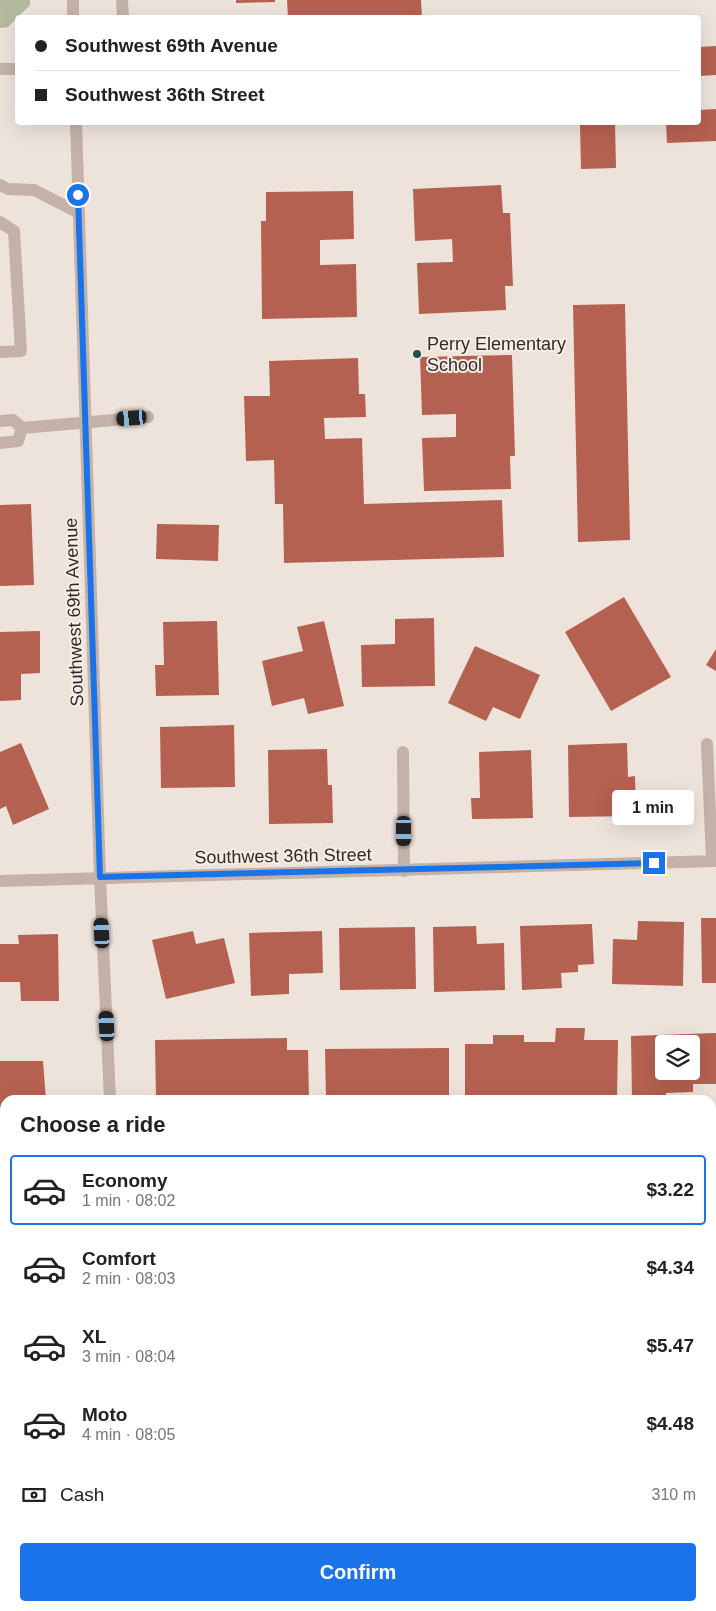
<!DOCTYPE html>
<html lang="en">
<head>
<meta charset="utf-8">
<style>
  body { margin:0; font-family:Arial,sans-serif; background:#f6f6f6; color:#222; height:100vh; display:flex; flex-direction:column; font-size:19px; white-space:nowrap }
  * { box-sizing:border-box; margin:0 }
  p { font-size:16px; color:#767676 }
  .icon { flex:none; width:28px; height:28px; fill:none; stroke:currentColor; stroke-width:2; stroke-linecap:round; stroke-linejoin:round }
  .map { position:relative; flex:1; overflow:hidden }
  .side { position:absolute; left:0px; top:1095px; width:716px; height:516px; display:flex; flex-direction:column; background:#fff; border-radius:15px 15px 0 0; box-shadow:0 5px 20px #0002 }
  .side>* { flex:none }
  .top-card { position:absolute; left:15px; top:15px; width:686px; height:110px; border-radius:5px; box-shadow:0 5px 20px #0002; display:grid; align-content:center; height:110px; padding:0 20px; background:#fff }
  .controls { position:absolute; left:655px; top:1035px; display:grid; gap:10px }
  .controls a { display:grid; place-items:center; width:45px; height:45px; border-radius:5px; background:#fff; box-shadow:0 5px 20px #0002; font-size:25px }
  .end { position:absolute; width:22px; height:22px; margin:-11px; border:6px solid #1a73e8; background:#fff; box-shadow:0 0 0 2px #fff }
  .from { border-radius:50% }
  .bubble { position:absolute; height:35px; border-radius:5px; background:#fff; box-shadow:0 5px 20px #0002; font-size:16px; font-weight:800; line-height:35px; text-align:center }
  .car { position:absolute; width:15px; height:30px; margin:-15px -8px; border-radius:6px; box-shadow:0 0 4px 1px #0007; background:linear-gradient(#222 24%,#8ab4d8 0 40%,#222 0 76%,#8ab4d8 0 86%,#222 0) }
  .top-card b { display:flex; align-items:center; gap:18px; height:48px; font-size:19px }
  .top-card b+b { border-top:1px solid #e0e0e0 }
  .top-card i { width:12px; height:12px; background:#222 }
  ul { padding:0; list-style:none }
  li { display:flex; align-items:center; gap:15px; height:70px; margin:0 10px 8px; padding:0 10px; border:2px solid transparent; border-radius:5px }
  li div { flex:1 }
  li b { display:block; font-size:19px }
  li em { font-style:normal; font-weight:800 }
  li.selected { border-color:#1a73e8 }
  li>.icon { width:45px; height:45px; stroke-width:1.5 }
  h2 { padding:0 20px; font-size:22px; line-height:60px }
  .pay { display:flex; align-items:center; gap:12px; height:55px; padding:0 20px; font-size:19px }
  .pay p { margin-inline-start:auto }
  .cta { display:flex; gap:10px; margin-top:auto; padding:10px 20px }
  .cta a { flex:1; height:58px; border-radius:5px; background:#1a73e8; color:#fff; font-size:20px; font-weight:800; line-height:58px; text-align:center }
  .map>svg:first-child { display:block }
</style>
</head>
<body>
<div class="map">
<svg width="716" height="1611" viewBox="0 0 716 1611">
  <rect width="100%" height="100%" fill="#eee3db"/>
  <path fill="#b3ba9d" d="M0 0H30V5L8 27 0 28Z"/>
  <path fill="#7da7a5" d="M214 1606H438V1611H223Z"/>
  <path fill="#b56151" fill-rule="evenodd" d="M236 0H275V2L236 3Z
    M287 0H421L422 18H288Z
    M716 46V75L699 76V47Z
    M716 109V141L667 143 666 122H699V110Z
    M615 124 616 168 581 169 580 125Z
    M501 185 503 213H510L513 286H505L506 310 419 314 417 263 453 262 452 239 415 241 413 189Z
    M353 191 354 239 320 240V265L356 264 357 317 262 319 261 221H266V192Z
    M625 304 630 540 578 542 573 305Z
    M512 355 515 456H510L511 489 424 491 422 438 456 437V414L422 415 420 357Z
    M358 358 359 394H365L366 417 324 418 325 439 362 438 364 504 502 500 504 557 284 563 283 504H275L274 460 246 461 244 396H270L269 361Z
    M31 504 34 585 0 586V505Z
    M157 524 219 525 218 561 156 559Z
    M624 597 671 677 611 711 565 632Z
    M434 618 435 686 362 687 361 645 395 644V619Z
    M217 621 219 695 156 696 155 665H164L163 622Z
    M324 621 344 706 308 714 304 698 272 706 262 661 303 651 297 627Z
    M40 631V673L21 674V700L0 701V632Z
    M475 646 540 675 520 719 493 707 486 721 448 703Z
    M716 649V671L706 665Z
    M234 725 235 787 161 788 160 727Z
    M21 743 49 809 13 825 6 806 0 809V752Z
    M627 743 628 777 635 776 636 816 569 817 568 745Z
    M327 749 328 785H332L333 823 269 824 268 750Z
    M531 750 533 818 472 819 471 798H480L479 752Z
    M701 918H716V983H702Z
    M638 921 684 922 683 986 612 984 613 939 637 940Z
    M592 924 594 964 578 965V972L561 973 562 988 522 990 520 926Z
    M476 926 477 944 504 943 505 990 434 992 433 927Z
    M415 927 416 989 340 990 339 928Z
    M193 931 196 944 224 938 235 983 166 999 152 940Z
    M322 931 323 973 289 974V994L251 996 249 933Z
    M58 934 59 1001H21L20 982H0V944H19L18 935Z
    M556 1028H585L584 1040H618L617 1100H465V1044H493V1035H524V1042H555Z
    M716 1033V1084H693V1092L666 1093V1099L632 1100 631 1036ZM664 1044H691V1071H664Z
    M287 1038V1050H308L309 1100H156L155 1040Z
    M449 1048V1100H326L325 1049Z
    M0 1061H43L46 1100H5V1207H0Z
    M711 1171H716V1281H711Z
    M0 1442H5V1489H0Z
    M716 1482V1547H711V1483Z
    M0 1549 5 1550V1606H141L140 1611H16L0 1607Z
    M711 1590H716V1611H583V1606H711Z
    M204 1606H225L242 1610 202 1611Z
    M485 1606H549L550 1611H486Z"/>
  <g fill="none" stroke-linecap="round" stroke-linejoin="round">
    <path stroke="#c4b2a8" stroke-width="12" d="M122 0 123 18
      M0 69H18
      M0 185 8 189 34 190 79 213
      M0 222 14 231 21 351 0 352
      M0 421 13 420 22 428
      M22 428 148 417
      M0 443 18 441 22 428"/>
    <path stroke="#c4b2a8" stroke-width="12" d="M73 0V18
      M76 122 100 877 110 1100
      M707 744 712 861
      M403 752 404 871
      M0 881 716 861
      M711 1153H716
      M0 1293 5 1291
      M0 1378H5
      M711 1380 716 1385
      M711 1450H716
      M162 1611 163 1606"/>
  </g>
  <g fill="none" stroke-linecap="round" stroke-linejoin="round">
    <path stroke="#1a73e8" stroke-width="6" d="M78 195 100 877 654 863"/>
  </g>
  <circle fill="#234e4d" stroke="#f6ede6" stroke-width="2" cx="417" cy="354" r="5"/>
  <g text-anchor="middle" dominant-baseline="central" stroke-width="4" stroke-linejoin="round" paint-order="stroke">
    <g font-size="18" fill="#322a27" stroke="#f6ede6" text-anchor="start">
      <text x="427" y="344">Perry Elementary<tspan x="427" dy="21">School</tspan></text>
    </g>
    <g font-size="18" fill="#322a27" stroke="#f6ede6">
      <text transform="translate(74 612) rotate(-92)">Southwest 69th Avenue</text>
      <text transform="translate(283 856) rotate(-1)">Southwest 36th Street</text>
    </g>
  </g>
</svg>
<div class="controls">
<a><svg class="icon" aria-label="layers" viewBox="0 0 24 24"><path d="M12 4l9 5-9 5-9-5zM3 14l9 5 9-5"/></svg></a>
</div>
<i class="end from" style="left:78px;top:195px"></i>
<i class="end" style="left:654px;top:863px"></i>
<div class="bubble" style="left:612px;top:790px;width:82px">1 min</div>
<i class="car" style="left:132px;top:418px;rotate:266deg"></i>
<i class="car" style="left:404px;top:831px;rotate:180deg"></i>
<i class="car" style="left:102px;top:933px;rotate:357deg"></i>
<i class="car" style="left:107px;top:1026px;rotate:357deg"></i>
<div class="top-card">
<b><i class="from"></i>Southwest 69th Avenue</b>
<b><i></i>Southwest 36th Street</b>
</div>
<section class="side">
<h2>Choose a ride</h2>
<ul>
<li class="selected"><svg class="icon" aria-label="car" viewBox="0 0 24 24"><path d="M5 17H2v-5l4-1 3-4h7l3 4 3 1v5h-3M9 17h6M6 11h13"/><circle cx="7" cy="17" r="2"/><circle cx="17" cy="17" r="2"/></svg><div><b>Economy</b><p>1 min · 08:02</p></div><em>$3.22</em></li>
<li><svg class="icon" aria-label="car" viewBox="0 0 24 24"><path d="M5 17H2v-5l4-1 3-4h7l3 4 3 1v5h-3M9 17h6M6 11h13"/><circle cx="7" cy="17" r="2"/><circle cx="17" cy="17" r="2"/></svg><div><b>Comfort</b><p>2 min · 08:03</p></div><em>$4.34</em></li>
<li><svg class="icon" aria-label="car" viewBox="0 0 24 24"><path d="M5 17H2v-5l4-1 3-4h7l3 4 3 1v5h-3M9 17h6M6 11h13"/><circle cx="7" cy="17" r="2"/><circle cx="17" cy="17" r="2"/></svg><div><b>XL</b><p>3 min · 08:04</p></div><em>$5.47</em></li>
<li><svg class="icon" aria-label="car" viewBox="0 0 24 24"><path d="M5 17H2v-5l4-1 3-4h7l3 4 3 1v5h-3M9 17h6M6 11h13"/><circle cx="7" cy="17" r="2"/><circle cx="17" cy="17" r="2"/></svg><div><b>Moto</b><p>4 min · 08:05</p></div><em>$4.48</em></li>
</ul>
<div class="pay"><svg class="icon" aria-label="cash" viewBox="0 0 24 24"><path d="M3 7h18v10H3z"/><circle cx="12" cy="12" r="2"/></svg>Cash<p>310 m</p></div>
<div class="cta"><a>Confirm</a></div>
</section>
</div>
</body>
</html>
